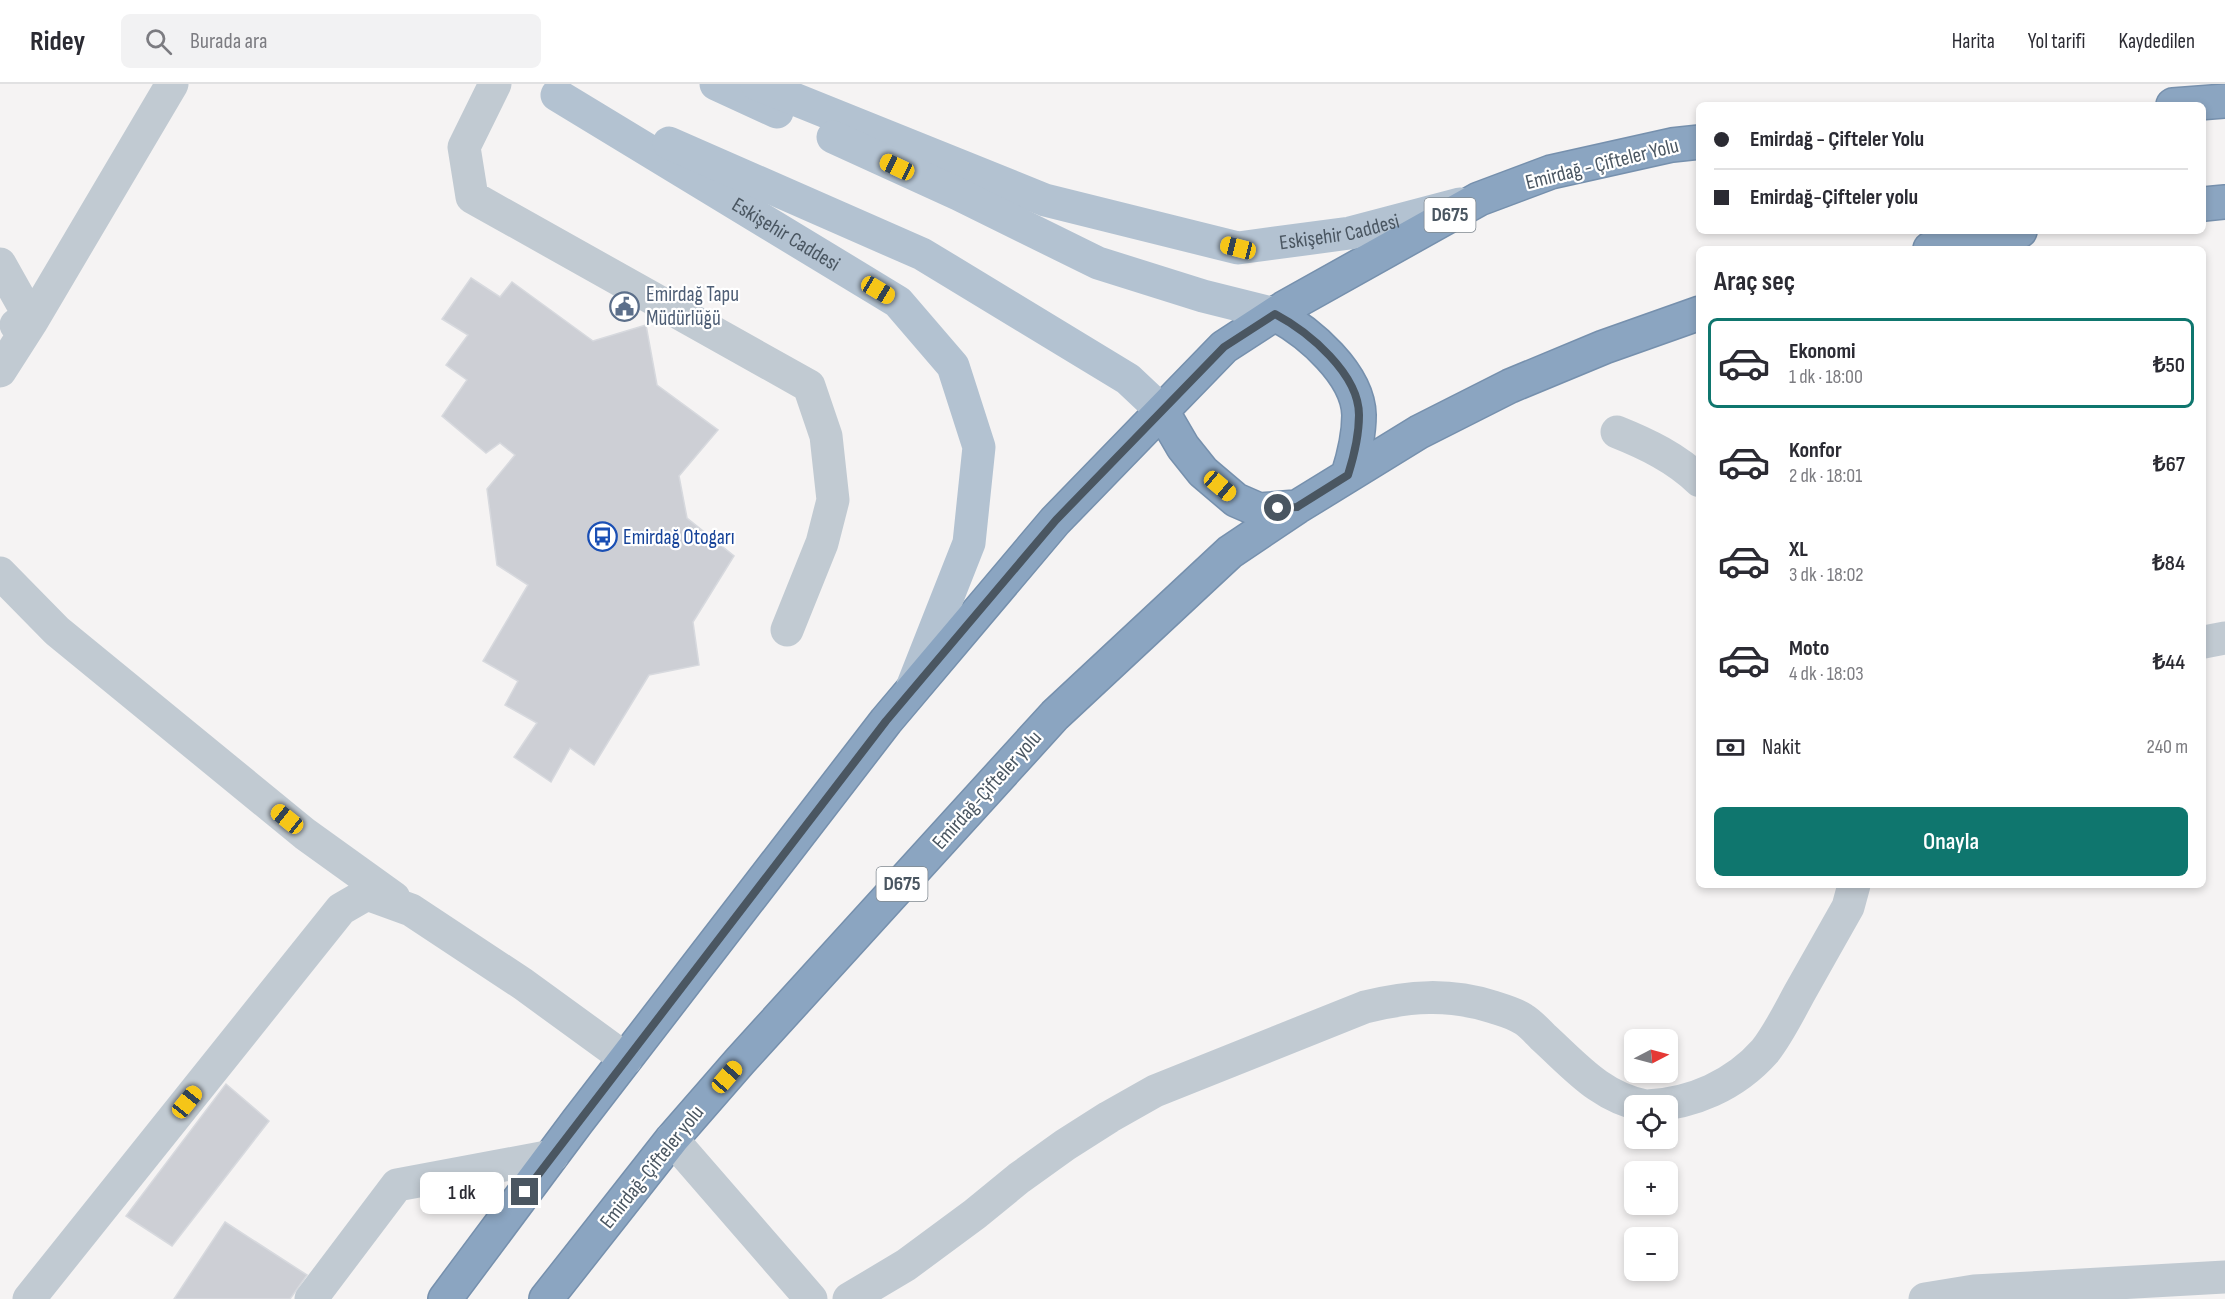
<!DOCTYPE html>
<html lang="tr">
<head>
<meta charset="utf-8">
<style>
  body { margin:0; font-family:"Sofia Sans Condensed",sans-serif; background:#f2f2f3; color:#2b2b33; height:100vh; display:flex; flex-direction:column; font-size:22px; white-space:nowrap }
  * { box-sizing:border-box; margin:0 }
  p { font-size:20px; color:#7c7c81 }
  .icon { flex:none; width:33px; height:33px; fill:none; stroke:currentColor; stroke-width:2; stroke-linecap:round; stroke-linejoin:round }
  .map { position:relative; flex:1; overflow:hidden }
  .drawer { position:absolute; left:1696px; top:162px; width:510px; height:642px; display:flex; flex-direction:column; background:#fff; border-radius:9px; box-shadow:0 3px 9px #0003 }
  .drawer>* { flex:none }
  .banner { position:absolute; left:1696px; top:18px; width:510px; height:132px; border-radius:9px; box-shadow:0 3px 9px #0003; display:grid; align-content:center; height:132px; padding:0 18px; background:#fff }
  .needle { width:39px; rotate:84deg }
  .tools { position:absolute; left:1624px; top:945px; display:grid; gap:12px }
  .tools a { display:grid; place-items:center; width:54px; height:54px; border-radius:9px; background:#fff; box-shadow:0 3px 9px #0003; font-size:30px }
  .end { position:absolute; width:27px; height:27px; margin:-14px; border:8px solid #4a5661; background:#fff; box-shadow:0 0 0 3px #fff }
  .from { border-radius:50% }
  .bubble { position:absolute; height:42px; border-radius:9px; background:#fff; box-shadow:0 3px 9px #0003; font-size:20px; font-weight:600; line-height:42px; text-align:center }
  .car { position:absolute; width:18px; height:36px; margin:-18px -9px; border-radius:8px; box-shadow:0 0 4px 2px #0007; background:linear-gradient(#f5c518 24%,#345 0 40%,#f5c518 0 76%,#345 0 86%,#f5c518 0) }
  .banner b { display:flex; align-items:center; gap:21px; height:57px; font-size:22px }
  .banner b+b { border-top:2px solid #e1e1e2 }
  .banner i { width:15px; height:15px; background:#2b2b33 }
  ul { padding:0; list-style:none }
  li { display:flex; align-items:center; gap:18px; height:90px; margin:0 12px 9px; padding:0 6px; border:3px solid transparent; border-radius:9px }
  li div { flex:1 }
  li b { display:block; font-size:22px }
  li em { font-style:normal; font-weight:600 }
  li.selected { border-color:#0f766e }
  li>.icon { width:54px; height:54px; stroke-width:1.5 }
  h2 { padding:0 18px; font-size:27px; line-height:72px }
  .pay { display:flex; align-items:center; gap:15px; height:66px; padding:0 18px; font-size:22px }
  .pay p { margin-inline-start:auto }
  .action { display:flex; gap:12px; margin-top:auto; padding:12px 18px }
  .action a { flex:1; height:69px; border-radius:9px; background:#0f766e; color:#fff; font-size:24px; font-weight:600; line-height:69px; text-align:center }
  header { display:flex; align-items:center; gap:36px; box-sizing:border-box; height:84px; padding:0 30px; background:#fff; border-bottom:2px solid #e1e1e2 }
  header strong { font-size:28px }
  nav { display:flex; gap:33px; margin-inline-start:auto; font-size:21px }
  .search { width:420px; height:54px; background:#f2f2f3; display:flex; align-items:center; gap:15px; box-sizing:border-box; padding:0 21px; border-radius:9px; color:#7c7c81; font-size:22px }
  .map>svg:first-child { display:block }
</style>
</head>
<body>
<header>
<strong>Ridey</strong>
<div class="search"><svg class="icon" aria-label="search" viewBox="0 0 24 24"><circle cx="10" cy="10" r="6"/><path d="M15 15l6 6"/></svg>Burada ara</div>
<nav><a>Harita</a><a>Yol tarifi</a><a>Kaydedilen</a></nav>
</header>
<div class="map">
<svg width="2225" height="1215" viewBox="0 0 2225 1215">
  <rect width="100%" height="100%" fill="#f5f3f3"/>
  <path fill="#cdcfd5" stroke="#d7d9de" stroke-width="1.5" d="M471 194 500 213 512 198 593 257 646 241 657 301 718 346 679 392 687 434 734 472 693 538 699 581 649 591 594 681 570 664 551 698 514 673 537 639 505 621 518 597 483 577 528 501 497 481 487 405 515 371 500 359 486 369 442 332 467 296 446 281 468 251 442 235Z
    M226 1000 269 1037 172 1162 126 1132Z
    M225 1138 307 1191 290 1215H174Z"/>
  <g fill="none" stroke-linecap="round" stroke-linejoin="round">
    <defs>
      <path id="highway" d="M2173 21 2225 17
        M2204 120 2225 118
        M1930 165 1966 156 2020 147
        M1275 230C1309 248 1358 290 1359 331 1359 352 1354 372 1348 391
        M1162 327 1183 363 1203 388 1236 416 1259 426 1297 423
        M445 1215 577 1038 886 637 1055 437 1224 263 1284 224 1479 115 1551 88 1672 61 1700 58
        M546 1215 672 1055 740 977 1055 631 1230 468 1297 423 1419 348 1510 302 1604 263 1700 229"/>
    </defs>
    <use href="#highway" stroke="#7690ad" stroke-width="36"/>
    <path stroke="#c1cad2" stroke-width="33" d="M495 0 464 63 472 113 809 302 826 352 833 416 822 459 787 546
      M0 180 32 237 16 241
      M0 287 32 237 172 0
      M1617 348C1647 360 1676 374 1700 397
      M0 489 57 547 305 750 394 814
      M2204 558 2225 554
      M1647 1022C1692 1020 1735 1001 1765 967 1779 949 1789 928 1800 908 1816 880 1832 851 1848 823L1854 801
      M672 1055 811 1215
      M29 1215 341 825 367 810 411 826 523 900 626 975
      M311 1215 397 1101 552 1072
      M849 1215 906 1181 975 1130 1019 1094 1065 1061 1109 1033 1155 1007 1365 923C1409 912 1449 909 1493 923 1502 926 1514 929 1523 935 1530 939 1537 947 1543 953 1575 982 1600 1013 1645 1022
      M1925 1215 1974 1207 2225 1193"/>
    <g stroke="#b3c2d1" stroke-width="33">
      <path d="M716 0 777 28"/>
      <path id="s1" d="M757 0 1045 116 1238 164 1350 149 1460 120"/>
      <path id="s2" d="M557 11 898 218 953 282 979 363 969 459 913 601"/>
      <path d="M833 53 958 110 1098 179 1203 212 1275 230"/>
      <path d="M669 59 922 170 1128 295 1162 327"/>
    </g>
    <use href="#highway" stroke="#8ba5c1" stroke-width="33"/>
  </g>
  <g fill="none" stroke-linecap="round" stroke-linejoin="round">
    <path stroke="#4a5661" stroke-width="8" d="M525 1108 886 637 1056 436 1224 263 1275 230C1309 248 1359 290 1359 331 1359 352 1354 372 1348 391L1297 423 1278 424"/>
  </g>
  <defs>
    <symbol id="civic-ring" viewBox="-11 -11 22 22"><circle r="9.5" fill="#fff" stroke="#5c6f8a" stroke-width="1.5"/><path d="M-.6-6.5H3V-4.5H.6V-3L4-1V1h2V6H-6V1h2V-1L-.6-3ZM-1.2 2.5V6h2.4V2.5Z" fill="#5c6f8a"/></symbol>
    <symbol id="bus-ring" viewBox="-11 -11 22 22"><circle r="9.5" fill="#fff" stroke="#1a4fb4" stroke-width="1.5"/><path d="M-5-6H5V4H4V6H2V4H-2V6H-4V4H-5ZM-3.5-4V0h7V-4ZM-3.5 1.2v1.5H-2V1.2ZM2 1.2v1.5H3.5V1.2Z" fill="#1a4fb4"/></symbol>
  </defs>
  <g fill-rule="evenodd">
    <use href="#civic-ring" x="608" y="206" width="33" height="33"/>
    <use href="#bus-ring" x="586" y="436" width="33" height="33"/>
  </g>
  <g text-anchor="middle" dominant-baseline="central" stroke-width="4.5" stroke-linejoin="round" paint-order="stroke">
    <g fill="#fff" stroke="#808990" stroke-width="1.5">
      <rect x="1424.5" y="114" width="51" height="34" rx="4.5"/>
      <rect x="876.5" y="783" width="51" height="34" rx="4.5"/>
    </g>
    <g font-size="20" font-weight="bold" fill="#4a5661">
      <text x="1450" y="131">D675</text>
      <text x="902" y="800">D675</text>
    </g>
    <g font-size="21" fill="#4a5661" stroke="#fff">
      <text transform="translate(1602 80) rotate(-14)">Emirdağ - Çifteler Yolu</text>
      <text stroke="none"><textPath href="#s1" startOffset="612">Eskişehir Caddesi</textPath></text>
      <text stroke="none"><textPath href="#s2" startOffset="268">Eskişehir Caddesi</textPath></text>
      <text transform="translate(987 706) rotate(-48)">Emirdağ-Çifteler yolu</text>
      <text transform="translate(652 1083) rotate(-51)">Emirdağ-Çifteler yolu</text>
    </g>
    <g font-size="21" fill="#4e5e75" stroke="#fff" text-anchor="start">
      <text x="646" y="210">Emirdağ Tapu<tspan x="646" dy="24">Müdürlüğü</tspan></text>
    </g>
    <g font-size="21" fill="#164399" stroke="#fff" text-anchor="start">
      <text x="623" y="453">Emirdağ Otogarı</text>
    </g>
  </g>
</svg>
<div class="tools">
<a><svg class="needle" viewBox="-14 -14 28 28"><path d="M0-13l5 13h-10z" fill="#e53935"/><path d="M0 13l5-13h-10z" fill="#7c7c81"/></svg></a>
<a><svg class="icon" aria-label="locate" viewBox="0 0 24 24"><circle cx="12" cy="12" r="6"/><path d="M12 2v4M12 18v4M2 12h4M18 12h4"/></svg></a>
<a>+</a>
<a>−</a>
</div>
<i class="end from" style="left:1278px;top:424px"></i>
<i class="end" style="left:525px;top:1108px"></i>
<div class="bubble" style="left:420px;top:1088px;width:84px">1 dk</div>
<i class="car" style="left:897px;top:83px;rotate:295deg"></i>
<i class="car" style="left:1238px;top:164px;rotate:284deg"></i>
<i class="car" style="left:878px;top:206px;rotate:121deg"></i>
<i class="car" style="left:1220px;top:402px;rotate:130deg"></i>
<i class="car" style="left:287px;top:735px;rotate:309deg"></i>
<i class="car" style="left:727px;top:993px;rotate:41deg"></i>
<i class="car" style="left:187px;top:1018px;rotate:39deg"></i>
<div class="banner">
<b><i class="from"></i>Emirdağ - Çifteler Yolu</b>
<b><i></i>Emirdağ-Çifteler yolu</b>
</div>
<section class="drawer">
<h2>Araç seç</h2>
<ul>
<li class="selected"><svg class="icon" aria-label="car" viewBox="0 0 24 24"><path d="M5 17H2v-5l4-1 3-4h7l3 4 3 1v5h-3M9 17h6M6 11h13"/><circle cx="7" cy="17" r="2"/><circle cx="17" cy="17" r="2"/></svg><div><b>Ekonomi</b><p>1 dk · 18:00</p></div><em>₺50</em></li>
<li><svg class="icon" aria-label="car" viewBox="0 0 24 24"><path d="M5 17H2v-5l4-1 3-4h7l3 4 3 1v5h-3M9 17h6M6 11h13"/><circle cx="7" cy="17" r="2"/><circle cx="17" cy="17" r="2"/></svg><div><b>Konfor</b><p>2 dk · 18:01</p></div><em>₺67</em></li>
<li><svg class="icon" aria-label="car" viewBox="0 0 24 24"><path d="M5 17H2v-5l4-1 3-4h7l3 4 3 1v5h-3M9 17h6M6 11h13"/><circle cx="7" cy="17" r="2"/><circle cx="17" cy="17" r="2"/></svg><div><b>XL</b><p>3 dk · 18:02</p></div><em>₺84</em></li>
<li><svg class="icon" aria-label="car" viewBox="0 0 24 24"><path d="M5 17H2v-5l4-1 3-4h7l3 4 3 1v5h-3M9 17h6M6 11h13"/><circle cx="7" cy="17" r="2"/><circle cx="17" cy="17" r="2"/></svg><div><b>Moto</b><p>4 dk · 18:03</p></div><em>₺44</em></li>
</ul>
<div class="pay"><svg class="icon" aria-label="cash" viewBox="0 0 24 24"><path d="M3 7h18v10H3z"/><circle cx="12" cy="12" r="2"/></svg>Nakit<p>240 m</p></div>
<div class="action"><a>Onayla</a></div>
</section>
</div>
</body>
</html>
